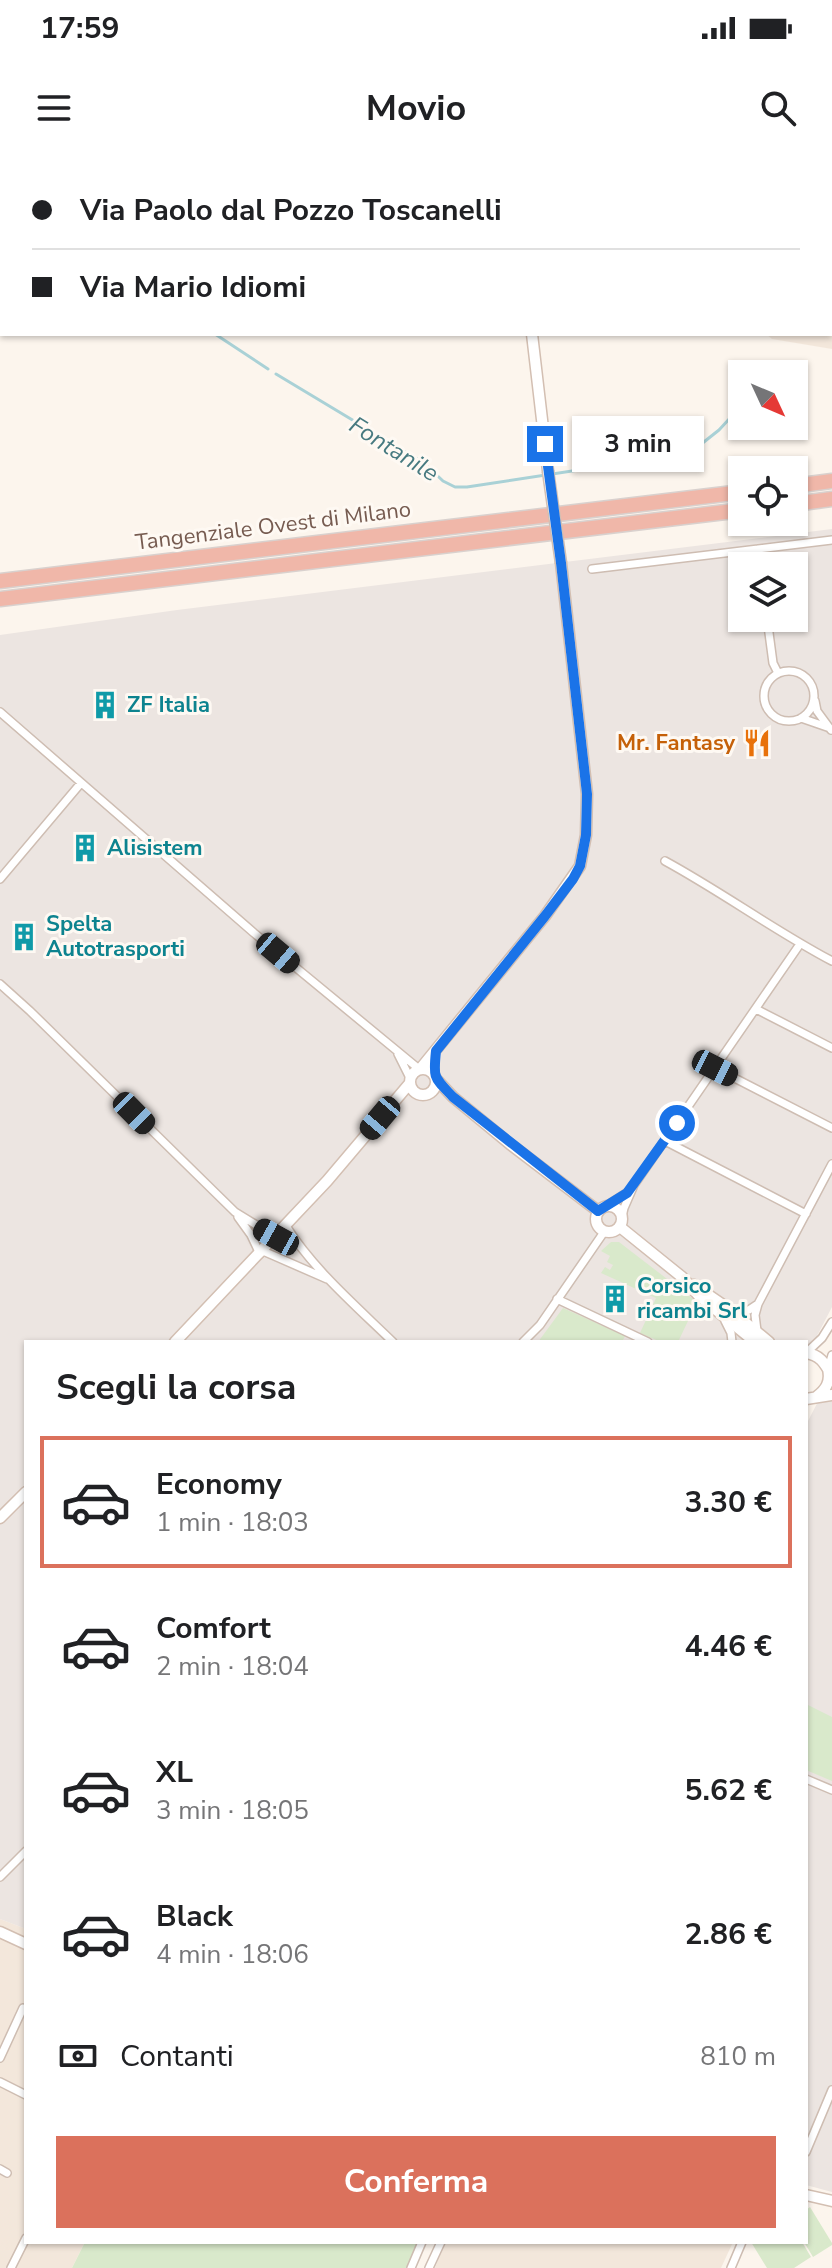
<!DOCTYPE html>
<html lang="it">
<head>
<meta charset="utf-8">
<style>
  body { margin:0; font-family:"Nunito Sans",sans-serif; background:#f2f2f2; color:#202124; height:100vh; display:flex; flex-direction:column; font-size:30px; white-space:nowrap }
  * { box-sizing:border-box; margin:0 }
  p { font-size:26px; color:#757577 }
  .icon { flex:none; width:44px; height:44px; fill:none; stroke:currentColor; stroke-width:2; stroke-linecap:round; stroke-linejoin:round }
  .map { position:relative; flex:1; overflow:hidden }
  .drawer { position:absolute; left:24px; top:1180px; width:784px; height:904px; display:flex; flex-direction:column; background:#fff; border-radius:0px; box-shadow:0 2px 6px #0004 }
  .drawer>* { flex:none }
  .hud { position:absolute; left:0px; top:0px; width:832px; height:176px; box-shadow:0 2px 6px #0004; display:grid; align-content:center; height:176px; padding:0 32px; background:#fff }
  .needle { width:52px; rotate:134deg }
  .tools { position:absolute; left:728px; top:200px; display:grid; gap:16px }
  .tools a { display:grid; place-items:center; width:80px; height:80px; border-radius:0px; background:#fff; box-shadow:0 2px 6px #0004; font-size:40px }
  .end { position:absolute; width:36px; height:36px; margin:-18px; border:10px solid #1a73e8; background:#fff; box-shadow:0 0 0 4px #fff }
  .from { border-radius:50% }
  .bubble { position:absolute; height:56px; border-radius:0px; background:#fff; box-shadow:0 2px 6px #0004; font-size:26px; font-weight:700; line-height:56px; text-align:center }
  .car { position:absolute; width:24px; height:48px; margin:-24px -12px; border-radius:10px; box-shadow:0 0 6px 2px #0007; background:linear-gradient(#222 24%,#8ab4d8 0 40%,#222 0 76%,#8ab4d8 0 86%,#222 0) }
  .hud b { display:flex; align-items:center; gap:28px; height:76px; font-size:30px }
  .hud b+b { border-top:2px solid #e0e0e0 }
  .hud i { width:20px; height:20px; background:#202124 }
  ul { padding:0; list-style:none }
  li { display:flex; align-items:center; gap:24px; height:132px; margin:0 16px 12px; padding:0 16px; border:4px solid transparent; border-radius:0px }
  li div { flex:1 }
  li b { display:block; font-size:30px }
  li em { font-style:normal; font-weight:700 }
  li.active { border-color:#db715c }
  li>.icon { width:72px; height:72px; stroke-width:1.5 }
  h2 { padding:0 32px; font-size:36px; line-height:96px }
  .pay { display:flex; align-items:center; gap:20px; height:88px; padding:0 32px; font-size:30px }
  .pay p { margin-inline-start:auto }
  .action { display:flex; gap:16px; margin-top:auto; padding:16px 32px }
  .action a { flex:1; height:92px; border-radius:0px; background:#db715c; color:#fff; font-size:32px; font-weight:700; line-height:92px; text-align:center }
  .status { display:flex; justify-content:space-between; align-items:center; height:56px; padding:0 40px; background:#fff; direction:ltr }
  .status svg { height:22px; fill:currentColor }
  header { display:flex; justify-content:space-between; align-items:center; height:104px; padding:0 32px; background:#fff; font-size:36px; font-weight:700 }
  .map>svg:first-child { display:block }
</style>
</head>
<body>
<div class="status"><b>17:59</b><svg viewBox="0 0 49 12"><path d="M0 12V9h3v3zM5 12V6h3v6zM10 12V3h3v9zM15 12V0h3v12zM26 1h20v11H26zM47 4h2v5h-2z"/></svg></div>
<header><svg class="icon" aria-label="menu" viewBox="0 0 24 24"><path d="M4 6h16M4 12h16M4 18h16"/></svg>Movio<svg class="icon" aria-label="search" viewBox="0 0 24 24"><circle cx="10" cy="10" r="6"/><path d="M15 15l6 6"/></svg></header>
<div class="map">
<svg width="832" height="2108" viewBox="0 0 832 2108">
  <rect width="100%" height="100%" fill="#fcf5ed"/>
  <path fill="#f3e7db" d="M682 0H832V189L772 179 766 174H830V2H680Z
    M0 1759 26 1769V2082H85L72 2108H0Z
    M445 2082H733L721 2108H435Z"/>
  <path fill="#ece5e1" fill-rule="evenodd" d="M832 369V1147L806 1197V1182H26V1769L0 1759V475L177 450ZM742 406H794V458H742Z
    M832 1214V2032L806 2025V1265Z"/>
  <path fill="#d9e9cb" d="M611 1082H619L697 1142 678 1182H661L640 1173 656 1138 601 1113 605 1107 610 1110 613 1105 607 1102 610 1096 601 1091Z
    M563 1148 625 1176 622 1182H538Z
    M806 1544 832 1557V1621L806 1610Z
    M810 2047 832 2083V2085L813 2097 804 2082H806V2050Z
    M85 2082H418L407 2108H72Z
    M751 2082H802L811 2097 794 2108H767Z"/>
  <g fill="none" stroke-linecap="round" stroke-linejoin="round">
    <path stroke="#a9d1d6" stroke-width="3" d="M0 42 2 43
      M215 174 268 209
      M276 214 424 303 443 321 455 327H467L690 293 719 270 742 245"/>
    <defs>
      <path id="street" d="M625 0 627 2
        M830 43 832 45
        M830 122 832 117
        M758 389 761 406
        M592 409 832 380
        M767 458 773 503 778 513
        M764 536a25 25 0 1 1 50 0a25 25 0 1 1-50 0Z
        M815 541 817 551 831 570
        M0 552 254 773 419 909
        M801 558 827 567
        M665 701C722 732 775 771 832 801
        M0 719 81 623
        M0 824 30 851 235 1052 276 1077
        M756 849 832 888
        M398 894 410 918
        M715 908 832 968
        M665 981 806 1054
        M606 1046 628 1032
        M238 1057 251 1075 260 1094
        M622 1057 624 1048 634 1025 800 784
        M286 1066C314 1110 356 1146 393 1182
        M263 1091 327 1119
        M557 1139 648 1182
        M735 1153 749 1150 758 1144
        M725 1161 731 1173 732 1182
        M757 1171 755 1155 758 1144 832 1004
        M523 1182 540 1165 604 1072
        M806 1193 822 1178 832 1162
        M828 1209 832 1195
        M806 1619 832 1630
        M0 1717 26 1691
        M0 1898 23 1848 26 1849
        M0 1922 26 1935
        M806 1992 832 1930
        M0 2009 7 2013
        M11 2108 26 2078
        M411 2108 422 2082
        M429 2108 441 2082
        M731 2108 742 2082"/>
      <path id="secondary" d="M512 0V2
        M532 174 548 311
        M421 908 545 756 580 706 586 675 587 634 561 403
        M410 922a13 13 0 1 1 26 0a13 13 0 1 1-26 0Z
        M437 920 453 937 510 984 598 1051
        M596 1059a13 13 0 1 1 26 0a13 13 0 1 1-26 0Z
        M620 1067 682 1117 699 1136 755 1182
        M694 1125 729 1149 769 1182
        M175 1182 327 1021 410 923
        M806 1193C821 1195 825 1204 832 1216
        M816 1237C826 1230 831 1222 828 1209
        M806 1239 832 1235
        M0 1358 26 1332
        M0 1772 26 1784
        M806 2035 832 2041"/>
      <path id="highway" d="M794 326 832 321
        M794 344 832 339
        M0 421 742 332
        M0 439 742 350"/>
    </defs>
    <use href="#street" stroke="#cebdb2" stroke-width="10"/>
    <use href="#secondary" stroke="#d3bfb2" stroke-width="13"/>
    <use href="#highway" stroke="#d9d1ce" stroke-width="17"/>
    <use href="#street" stroke="#fff" stroke-width="7"/>
    <use href="#secondary" stroke="#fff" stroke-width="10"/>
    <use href="#highway" stroke="#f0b7a9" stroke-width="14"/>
    <defs>
      <path id="secondary-bridge" d="M548 311 561 403"/>
    </defs>
    <use href="#secondary-bridge" stroke="#d3bfb2" stroke-width="13" stroke-linecap="butt"/>
    <use href="#secondary-bridge" stroke="#fff" stroke-width="10"/>
  </g>
  <g fill="none" stroke-linecap="round" stroke-linejoin="round">
    <path stroke="#1a73e8" stroke-width="10" d="M545 284 561 403 587 634 586 675 580 706 573 719 545 756 436 891C433 919 434 917 453 937L598 1051 627 1033 677 963"/>
  </g>
  <defs>
    <symbol id="building-bare" viewBox="-9 -9 18 18"><path d="M-4-6H4V6H1V3H-1V6H-4ZM-2.5-4.3h1.7v1.8h-1.7ZM.8-4.3h1.7v1.8H.8ZM-2.5-1h1.7V.8h-1.7ZM.8-1h1.7V.8H.8Z" fill="#0f9aa8" stroke="#fef9f3" stroke-width="2.5" paint-order="stroke"/></symbol>
    <symbol id="restaurant-bare" viewBox="-9 -9 18 18"><path d="M-5-6h1v4h1v-4h1v4h1v-4h1v5L-1.5 .5V6h-2V.5L-5-1ZM5-6V6H3V1.5H1.5Q1.5-4 5-6Z" fill="#e8710a" stroke="#fef9f3" stroke-width="2.5" paint-order="stroke"/></symbol>
  </defs>
  <g fill-rule="evenodd">
    <use href="#building-bare" x="85" y="525" width="40" height="40"/>
    <use href="#restaurant-bare" x="737" y="563" width="40" height="40"/>
    <use href="#building-bare" x="65" y="668" width="40" height="40"/>
    <use href="#building-bare" x="4" y="757" width="40" height="40"/>
    <use href="#building-bare" x="595" y="1119" width="40" height="40"/>
  </g>
  <g text-anchor="middle" dominant-baseline="central" stroke-width="6" stroke-linejoin="round" paint-order="stroke">
    <g font-size="22" fill="#765b50" stroke="#fef9f3">
      <text transform="translate(273 366) rotate(-7)">Tangenziale Ovest di Milano</text>
    </g>
    <g font-size="22" font-weight="bold" fill="#0d838f" stroke="#fef9f3" text-anchor="start">
      <text x="127" y="545">ZF Italia</text>
      <text x="107" y="688">Alisistem</text>
      <text x="46" y="764">Spelta<tspan x="46" dy="25">Autotrasporti</tspan></text>
      <text x="637" y="1126">Corsico<tspan x="637" dy="25">ricambi Srl</tspan></text>
    </g>
    <g font-size="22" font-weight="bold" fill="#c56008" stroke="#fef9f3" text-anchor="end">
      <text x="735" y="583">Mr. Fantasy</text>
    </g>
    <g font-size="24" font-style="italic" fill="#477a80" stroke="#fef9f3">
      <text transform="translate(394 289) rotate(32)">Fontanile</text>
    </g>
  </g>
</svg>
<div class="tools">
<a><svg class="needle" viewBox="-14 -14 28 28"><path d="M0-13l5 13h-10z" fill="#e53935"/><path d="M0 13l5-13h-10z" fill="#757577"/></svg></a>
<a><svg class="icon" aria-label="locate" viewBox="0 0 24 24"><circle cx="12" cy="12" r="6"/><path d="M12 2v4M12 18v4M2 12h4M18 12h4"/></svg></a>
<a><svg class="icon" aria-label="layers" viewBox="0 0 24 24"><path d="M12 4l9 5-9 5-9-5zM3 14l9 5 9-5"/></svg></a>
</div>
<i class="end from" style="left:677px;top:963px"></i>
<i class="end" style="left:545px;top:284px"></i>
<div class="bubble" style="left:572px;top:256px;width:132px">3 min</div>
<i class="car" style="left:278px;top:793px;rotate:130deg"></i>
<i class="car" style="left:715px;top:908px;rotate:117deg"></i>
<i class="car" style="left:134px;top:953px;rotate:135deg"></i>
<i class="car" style="left:380px;top:958px;rotate:220deg"></i>
<i class="car" style="left:276px;top:1077px;rotate:299deg"></i>
<div class="hud">
<b><i class="from"></i>Via Paolo dal Pozzo Toscanelli</b>
<b><i></i>Via Mario Idiomi</b>
</div>
<section class="drawer">
<h2>Scegli la corsa</h2>
<ul>
<li class="active"><svg class="icon" aria-label="car" viewBox="0 0 24 24"><path d="M5 17H2v-5l4-1 3-4h7l3 4 3 1v5h-3M9 17h6M6 11h13"/><circle cx="7" cy="17" r="2"/><circle cx="17" cy="17" r="2"/></svg><div><b>Economy</b><p>1 min · 18:03</p></div><em>3.30 €</em></li>
<li><svg class="icon" aria-label="car" viewBox="0 0 24 24"><path d="M5 17H2v-5l4-1 3-4h7l3 4 3 1v5h-3M9 17h6M6 11h13"/><circle cx="7" cy="17" r="2"/><circle cx="17" cy="17" r="2"/></svg><div><b>Comfort</b><p>2 min · 18:04</p></div><em>4.46 €</em></li>
<li><svg class="icon" aria-label="car" viewBox="0 0 24 24"><path d="M5 17H2v-5l4-1 3-4h7l3 4 3 1v5h-3M9 17h6M6 11h13"/><circle cx="7" cy="17" r="2"/><circle cx="17" cy="17" r="2"/></svg><div><b>XL</b><p>3 min · 18:05</p></div><em>5.62 €</em></li>
<li><svg class="icon" aria-label="car" viewBox="0 0 24 24"><path d="M5 17H2v-5l4-1 3-4h7l3 4 3 1v5h-3M9 17h6M6 11h13"/><circle cx="7" cy="17" r="2"/><circle cx="17" cy="17" r="2"/></svg><div><b>Black</b><p>4 min · 18:06</p></div><em>2.86 €</em></li>
</ul>
<div class="pay"><svg class="icon" aria-label="cash" viewBox="0 0 24 24"><path d="M3 7h18v10H3z"/><circle cx="12" cy="12" r="2"/></svg>Contanti<p>810 m</p></div>
<div class="action"><a>Conferma</a></div>
</section>
</div>
</body>
</html>
